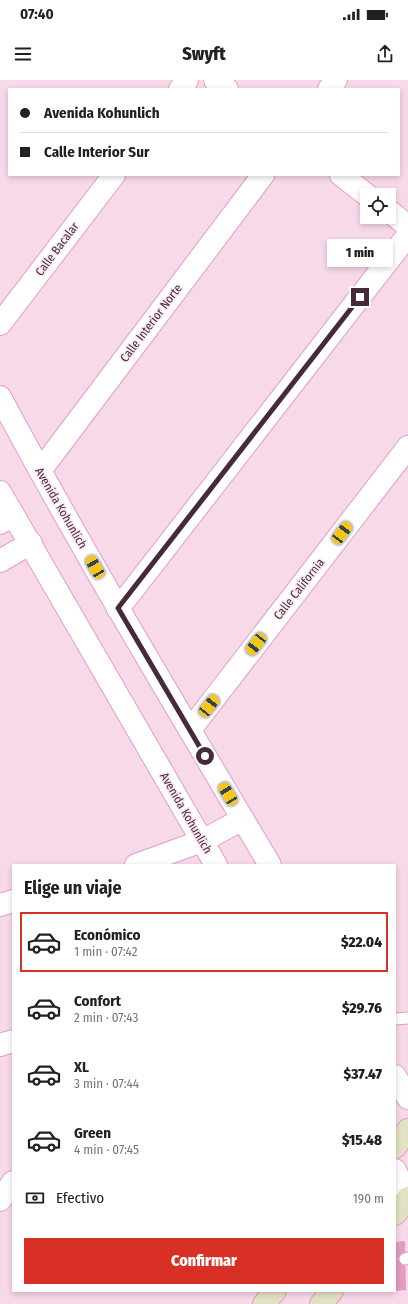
<!DOCTYPE html>
<html lang="es">
<head>
<meta charset="utf-8">
<style>
  body { margin:0; font-family:"Fira Sans Condensed",sans-serif; background:#f2f2f2; color:#202124; height:100vh; display:flex; flex-direction:column; font-size:15px; white-space:nowrap }
  * { box-sizing:border-box; margin:0 }
  p { font-size:13px; color:#757577 }
  .icon { flex:none; width:22px; height:22px; fill:none; stroke:currentColor; stroke-width:2; stroke-linecap:round; stroke-linejoin:round }
  .map { position:relative; flex:1; overflow:hidden }
  .details { position:absolute; left:12px; top:784px; width:384px; height:428px; display:flex; flex-direction:column; background:#fff; border-radius:0px; box-shadow:0 2px 6px #0003 }
  .details>* { flex:none }
  .banner { position:absolute; left:8px; top:8px; width:392px; height:88px; border-radius:0px; box-shadow:0 2px 6px #0003; display:grid; align-content:center; height:88px; padding:0 12px; background:#fff }
  .tools { position:absolute; left:360px; top:108px; display:grid; gap:8px }
  .tools a { display:grid; place-items:center; width:36px; height:36px; border-radius:0px; background:#fff; box-shadow:0 2px 6px #0003; font-size:20px }
  .end { position:absolute; width:18px; height:18px; margin:-9px; border:5px solid #46293a; background:#fff; box-shadow:0 0 0 2px #fff }
  .from { border-radius:50% }
  .bubble { position:absolute; height:28px; border-radius:0px; background:#fff; box-shadow:0 2px 6px #0003; font-size:13px; font-weight:800; line-height:28px; text-align:center }
  .car { position:absolute; width:12px; height:24px; margin:-12px -6px; border-radius:5px; box-shadow:0 0 3px 1px #0007; background:linear-gradient(#f5c518 24%,#345 0 40%,#f5c518 0 76%,#345 0 86%,#f5c518 0) }
  .banner b { display:flex; align-items:center; gap:14px; height:38px; font-size:15px }
  .banner b+b { border-top:1px solid #e0e0e0 }
  .banner i { width:10px; height:10px; background:#202124 }
  ul { padding:0; list-style:none }
  li { display:flex; align-items:center; gap:12px; height:60px; margin:0 8px 6px; padding:0 4px; border:2px solid transparent; border-radius:0px }
  li div { flex:1 }
  li b { display:block; font-size:15px }
  li em { font-style:normal; font-weight:800 }
  li.active { border-color:#d93025 }
  li>.icon { width:36px; height:36px; stroke-width:1.5 }
  h2 { padding:0 12px; font-size:18px; line-height:48px }
  .pay { display:flex; align-items:center; gap:10px; height:44px; padding:0 12px; font-size:15px }
  .pay p { margin-inline-start:auto }
  .button { display:flex; gap:8px; margin-top:auto; padding:8px 12px }
  .button a { flex:1; height:46px; border-radius:0px; background:#d93025; color:#fff; font-size:16px; font-weight:800; line-height:46px; text-align:center }
  .status { display:flex; justify-content:space-between; align-items:center; height:28px; padding:0 20px; background:#fff; direction:ltr }
  .status svg { height:11px; fill:currentColor }
  header { display:flex; justify-content:space-between; align-items:center; height:52px; padding:0 12px; background:#fff; font-size:18px; font-weight:800 }
  .map>svg:first-child { display:block }
</style>
</head>
<body>
<div class="status"><b>07:40</b><svg viewBox="0 0 49 12"><path d="M0 12V9h3v3zM5 12V6h3v6zM10 12V3h3v9zM15 12V0h3v12zM26 1h20v11H26zM47 4h2v5h-2z"/></svg></div>
<header><svg class="icon" aria-label="menu" viewBox="0 0 24 24"><path d="M4 6h16M4 12h16M4 18h16"/></svg>Swyft<svg class="icon" aria-label="share" viewBox="0 0 24 24"><path d="M12 15V3M7 8l5-5 5 5M5 13v7h14v-7"/></svg></header>
<div class="map">
<svg width="408" height="1224" viewBox="0 0 408 1224">
  <rect width="100%" height="100%" fill="#f8d9ea"/>
  <path fill="#e49bc4" d="M405 1161 406 1210 395 1211V1162Z"/>
  <g fill="none" stroke-linecap="round" stroke-linejoin="round">
    <defs>
      <path id="service" d="M395 939 408 938
        M405 1179 408 1178"/>
      <path id="minor" d="M215 0 227 9
        M180 9 187 0
        M329 9 336 0
        M341 95 367 115
        M389 131 408 146
        M0 244 114 95
        M40 391 263 95
        M0 443 13 435
        M0 481 31 463
        M118 529 408 155
        M190 650 408 367
        M136 785 202 761 243 739
        M0 825 13 821
        M0 965 13 961
        M0 1120 13 1102"/>
      <path id="tertiary" d="M0 317C85 476 178 630 270 785
        M0 412 216 785
        M395 996 408 1018
        M395 1090 408 1118"/>
      <path id="secondary" d="M395 1067 408 1050
        M395 1134 408 1118
        M264 1224 275 1211
        M321 1224 332 1211"/>
    </defs>
    <use href="#service" stroke="#e59cc6" stroke-width="13"/>
    <use href="#minor" stroke="#e59cc6" stroke-width="24"/>
    <use href="#tertiary" stroke="#e59cc6" stroke-width="24"/>
    <use href="#secondary" stroke="#e59cc6" stroke-width="24"/>
    <use href="#service" stroke="#fff" stroke-width="11"/>
    <use href="#minor" stroke="#fff" stroke-width="22"/>
    <use href="#tertiary" stroke="#fff" stroke-width="22"/>
    <use href="#secondary" stroke="#e3e1c4" stroke-width="22"/>
  </g>
  <g fill="none" stroke-linecap="round" stroke-linejoin="round">
    <path stroke="#46293a" stroke-width="5" d="M205 676 118 528 360 217"/>
  </g>
  <g text-anchor="middle" dominant-baseline="central" stroke-width="3.5" stroke-linejoin="round" paint-order="stroke">
    <g font-size="12" fill="#46293a" stroke="#fbebf4">
      <text transform="translate(57 169) rotate(-53)">Calle Bacalar</text>
      <text transform="translate(151 243) rotate(-53)">Calle Interior Norte</text>
      <text transform="translate(61 428) rotate(60)">Avenida Kohunlich</text>
      <text transform="translate(299 509) rotate(-52)">Calle California</text>
      <text transform="translate(186 733) rotate(60)">Avenida Kohunlich</text>
    </g>
  </g>
</svg>
<div class="tools">
<a><svg class="icon" aria-label="locate" viewBox="0 0 24 24"><circle cx="12" cy="12" r="6"/><path d="M12 2v4M12 18v4M2 12h4M18 12h4"/></svg></a>
</div>
<i class="end from" style="left:205px;top:676px"></i>
<i class="end" style="left:360px;top:217px"></i>
<div class="bubble" style="left:327px;top:159px;width:66px">1 min</div>
<i class="car" style="left:342px;top:453px;rotate:37deg"></i>
<i class="car" style="left:95px;top:487px;rotate:330deg"></i>
<i class="car" style="left:256px;top:564px;rotate:218deg"></i>
<i class="car" style="left:209px;top:626px;rotate:38deg"></i>
<i class="car" style="left:228px;top:714px;rotate:329deg"></i>
<div class="banner">
<b><i class="from"></i>Avenida Kohunlich</b>
<b><i></i>Calle Interior Sur</b>
</div>
<section class="details">
<h2>Elige un viaje</h2>
<ul>
<li class="active"><svg class="icon" aria-label="car" viewBox="0 0 24 24"><path d="M5 17H2v-5l4-1 3-4h7l3 4 3 1v5h-3M9 17h6M6 11h13"/><circle cx="7" cy="17" r="2"/><circle cx="17" cy="17" r="2"/></svg><div><b>Económico</b><p>1 min · 07:42</p></div><em>$22.04</em></li>
<li><svg class="icon" aria-label="car" viewBox="0 0 24 24"><path d="M5 17H2v-5l4-1 3-4h7l3 4 3 1v5h-3M9 17h6M6 11h13"/><circle cx="7" cy="17" r="2"/><circle cx="17" cy="17" r="2"/></svg><div><b>Confort</b><p>2 min · 07:43</p></div><em>$29.76</em></li>
<li><svg class="icon" aria-label="car" viewBox="0 0 24 24"><path d="M5 17H2v-5l4-1 3-4h7l3 4 3 1v5h-3M9 17h6M6 11h13"/><circle cx="7" cy="17" r="2"/><circle cx="17" cy="17" r="2"/></svg><div><b>XL</b><p>3 min · 07:44</p></div><em>$37.47</em></li>
<li><svg class="icon" aria-label="car" viewBox="0 0 24 24"><path d="M5 17H2v-5l4-1 3-4h7l3 4 3 1v5h-3M9 17h6M6 11h13"/><circle cx="7" cy="17" r="2"/><circle cx="17" cy="17" r="2"/></svg><div><b>Green</b><p>4 min · 07:45</p></div><em>$15.48</em></li>
</ul>
<div class="pay"><svg class="icon" aria-label="cash" viewBox="0 0 24 24"><path d="M3 7h18v10H3z"/><circle cx="12" cy="12" r="2"/></svg>Efectivo<p>190 m</p></div>
<div class="button"><a>Confirmar</a></div>
</section>
</div>
</body>
</html>
